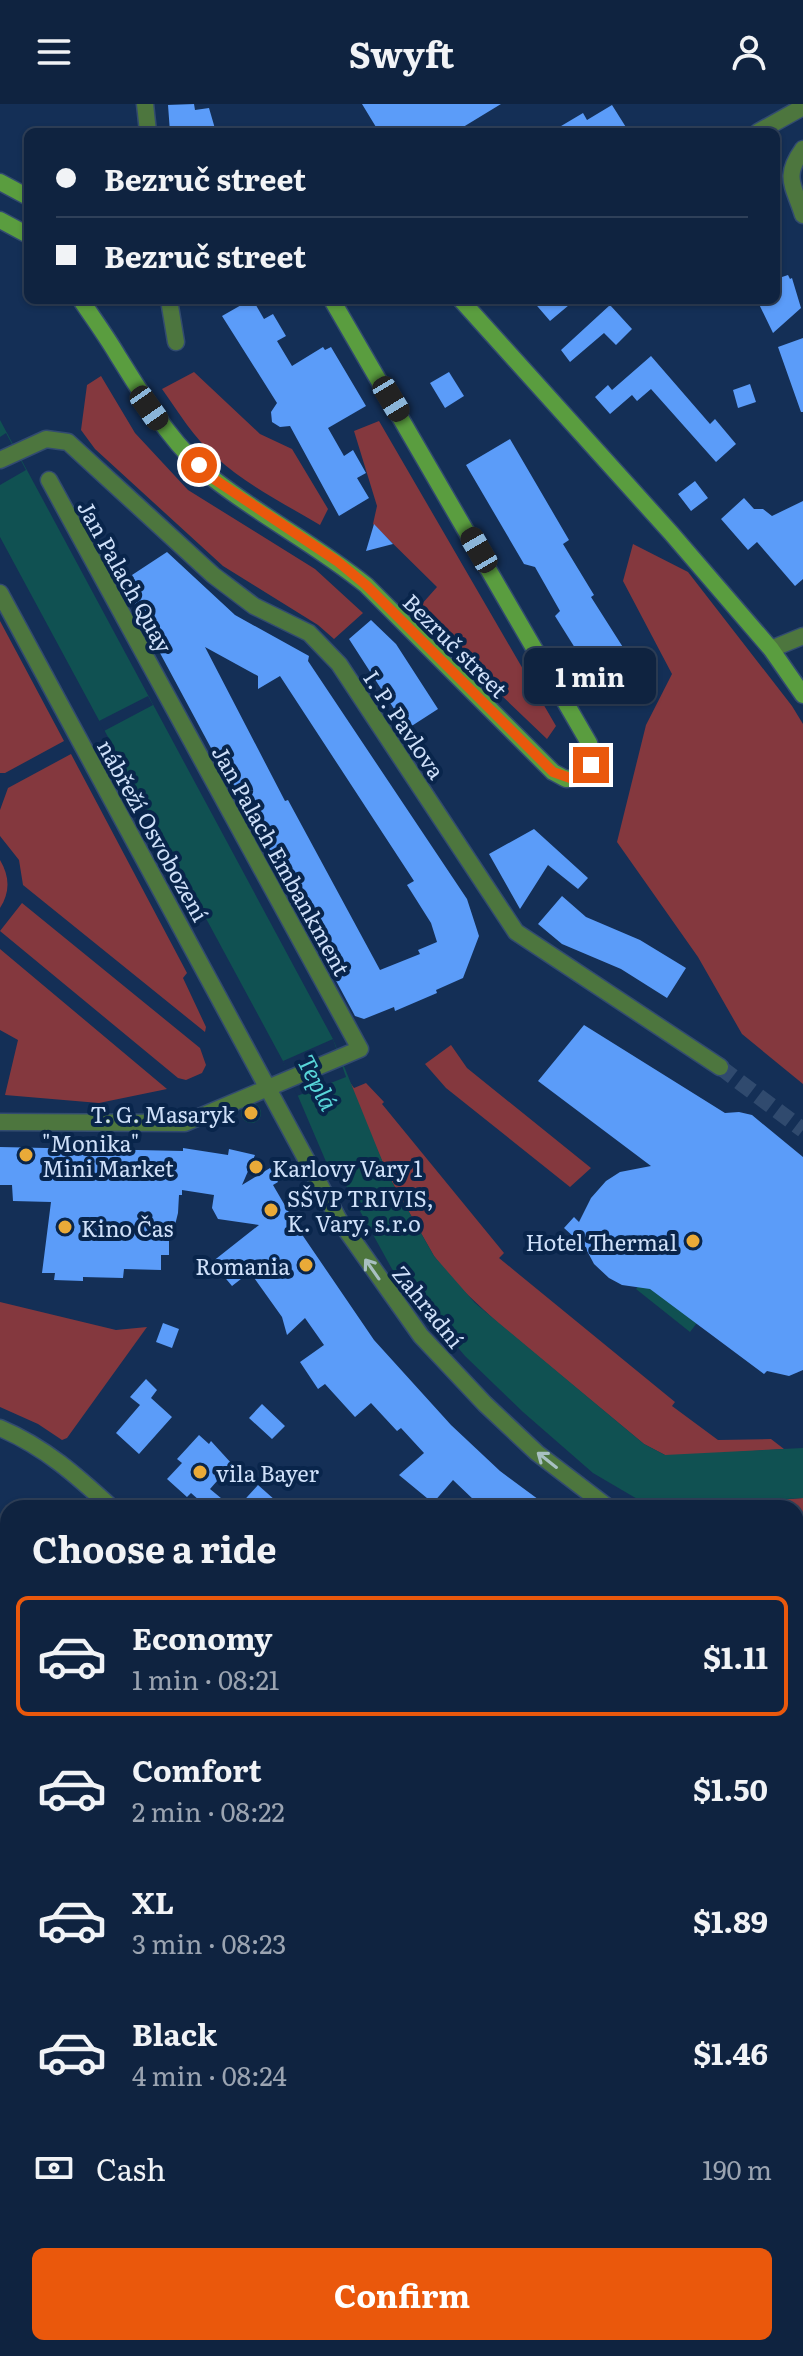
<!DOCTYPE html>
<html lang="en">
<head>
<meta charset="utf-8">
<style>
  body { margin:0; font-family:Literata,serif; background:#1d2f4b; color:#f1f3f6; height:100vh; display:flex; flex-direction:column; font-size:30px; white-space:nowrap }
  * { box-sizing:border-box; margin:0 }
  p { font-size:26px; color:#9ba4b1 }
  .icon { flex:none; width:44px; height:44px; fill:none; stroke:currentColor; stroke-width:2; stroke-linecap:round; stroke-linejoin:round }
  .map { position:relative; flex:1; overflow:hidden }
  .sheet { position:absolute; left:0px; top:1396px; width:804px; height:856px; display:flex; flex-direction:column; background:#0f2340; border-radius:24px 24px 0 0; box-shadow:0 2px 6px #0004,0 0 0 2px #2f4059 }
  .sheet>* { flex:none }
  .guide { position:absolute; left:24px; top:24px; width:756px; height:176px; border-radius:12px; box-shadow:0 2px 6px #0004,0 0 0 2px #2f4059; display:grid; align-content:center; height:176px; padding:0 32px; background:#0f2340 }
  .end { position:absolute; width:36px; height:36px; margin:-18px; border:10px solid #ea580c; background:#fff; box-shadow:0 0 0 4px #fff }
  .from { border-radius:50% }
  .bubble { position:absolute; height:56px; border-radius:12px; background:#0f2340; box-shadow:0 2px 6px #0004,0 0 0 2px #2f4059; font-size:26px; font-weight:700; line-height:56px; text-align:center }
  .car { position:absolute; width:24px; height:48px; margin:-24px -12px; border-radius:10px; box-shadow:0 0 6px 2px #0007; background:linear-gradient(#222 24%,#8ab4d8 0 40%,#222 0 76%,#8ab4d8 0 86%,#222 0) }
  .guide b { display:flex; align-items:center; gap:28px; height:76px; font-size:30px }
  .guide b+b { border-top:2px solid #2f4059 }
  .guide i { width:20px; height:20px; background:#f1f3f6 }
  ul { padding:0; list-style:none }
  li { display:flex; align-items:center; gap:24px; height:120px; margin:0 16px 12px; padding:0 16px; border:4px solid transparent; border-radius:12px }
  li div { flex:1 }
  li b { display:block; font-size:30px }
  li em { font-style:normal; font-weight:700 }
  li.active { border-color:#ea580c }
  li>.icon { width:72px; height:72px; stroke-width:1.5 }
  h2 { padding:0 32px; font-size:36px; line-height:96px }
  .pay { display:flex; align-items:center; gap:20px; height:88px; padding:0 32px; font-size:30px }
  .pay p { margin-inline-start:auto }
  .cta { display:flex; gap:16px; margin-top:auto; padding:16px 32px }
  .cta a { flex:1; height:92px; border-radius:12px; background:#ea580c; color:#fff; font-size:32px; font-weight:700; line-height:92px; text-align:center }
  header { display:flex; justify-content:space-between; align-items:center; height:104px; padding:0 32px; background:#0f2340; font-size:36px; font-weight:700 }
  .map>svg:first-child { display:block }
</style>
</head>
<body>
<header><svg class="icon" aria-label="menu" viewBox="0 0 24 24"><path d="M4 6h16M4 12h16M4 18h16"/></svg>Swyft<svg class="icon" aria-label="person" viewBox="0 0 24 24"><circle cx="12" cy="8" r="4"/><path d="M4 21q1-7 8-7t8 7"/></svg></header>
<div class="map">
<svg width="803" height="2252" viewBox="0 0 803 2252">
  <rect width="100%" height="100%" fill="#142f56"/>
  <path fill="#84383e" d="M194 268 260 330 292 345 328 405 320 421C285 400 246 381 216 353 194 334 179 309 162 285Z
    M101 272 135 329 188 386 315 465 363 509 334 535 318 521 223 462 95 345 81 326 87 281Z
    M379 317 556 622 547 635 477 568 465 547 421 501 437 483 373 420 377 402 354 327Z
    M633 440 688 468 792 602 803 620V980L742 930 698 853 617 738 646 621 672 570 623 477Z
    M0 517 64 637 5 669H0Z
    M71 650 187 869 183 874 206 923 205 928 23 781 19 756 0 732V706L8 684Z
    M0 756C10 773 10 788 0 804Z
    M22 799 200 944 206 961 202 969 186 976 178 974 0 827Z
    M0 845 167 985 99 999 5 991 18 936 0 926Z
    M451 941 467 964 591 1064 570 1083 446 984 425 960Z
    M346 973 354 984 366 979 384 998 382 1000 504 1149 499 1154 675 1298 672 1302 718 1336 771 1335 784 1345 693 1351H665L644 1340 499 1220 454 1178 434 1152 388 1071Z
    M0 1198 116 1226 147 1223 67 1334 62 1336 38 1320 0 1303Z
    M803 1394V1511L796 1507V1404H666Z
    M0 1516 8 1523V2244H199L196 2252H0Z"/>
  <path fill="#105152" d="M0 316 333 935 388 1071 434 1152 475 1199 644 1340 665 1351 803 1344V1394L666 1402 639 1396 593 1369 523 1308 465 1252 392 1165 339 1069 330 1067 283 957 0 433Z
    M241 1009a10 10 0 1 1 20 0a10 10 0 1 1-20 0Z
    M646 1172 700 1215 690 1228 636 1185Z"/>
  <path fill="#142f56" d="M6 329 26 366 0 381V333Z
    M148 592 153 601 104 627 99 617Z
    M333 935 346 973 297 992 283 957Z"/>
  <path fill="#5b9cf9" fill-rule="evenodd" d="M194 0 195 6 209 4 216 28H170L168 1Z
    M362 0H501L455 28H379Z
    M612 1 629 28H551L583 9 587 16Z
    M788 171 790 175 792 174 801 204 773 229 757 196H776V175Z
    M250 196H253L264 215 273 210 286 232 277 237 292 262 323 243 325 246 331 243 366 302 328 324 344 352 353 346 366 369 357 374 369 394 339 412 290 322 280 323 272 318 271 308 277 299 222 212Z
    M532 196H575L550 217Z
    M610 201 632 225 616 241 604 229 570 258 561 246Z
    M803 234V308H801L778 243Z
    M651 252 710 320 715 315 736 340 716 358 651 285 637 297 632 291 610 310 595 293 608 281 612 286Z
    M449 268 464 292 445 304 430 279Z
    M750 280 756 298 738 304 733 286Z
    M510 335 569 436 563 440 594 491 591 493 647 581 614 600 598 572 595 576 555 512 560 507 535 463 524 460 466 361Z
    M695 377 708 394 691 407 678 390Z
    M744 394 754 405H763L772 412 803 397V475L795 482 757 438 748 446 721 415Z
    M374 420 393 440 366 447Z
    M167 448 235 511 309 552 308 557 467 795 479 832 463 874 436 886 437 889 395 907 394 903 364 915 355 912 124 482 134 474 132 471ZM205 543 258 572V585L280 572 414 777 407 781 431 819 437 838 418 846 420 850 380 866 288 696 285 697Z
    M371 516 396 540 438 605 407 625 349 535Z
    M534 725 588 774 578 785 548 761 520 805 489 750Z
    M562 792 586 813 640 836 686 864 667 894 621 865 562 840 538 820Z
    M584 921 725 1009 739 1008 752 1011 803 1053V1266L789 1272 767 1267 764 1270 650 1185 622 1181 609 1174 594 1160 585 1143 564 1124 574 1113 579 1118 591 1094 606 1077 620 1068 651 1062 538 977Z
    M0 1043 183 1047V1044L228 1051 229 1045 255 1051 242 1081 270 1064 278 1078 273 1081 301 1129 374 1236 451 1321 500 1367 550 1404H469L475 1397 453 1376 433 1399 399 1371 424 1349 401 1324 397 1327 371 1299 355 1313 325 1280 318 1285 300 1258 324 1241 305 1214 287 1231 282 1213 250 1168 232 1182 212 1158 259 1121 218 1115 212 1104 214 1091 182 1086V1091H179L178 1109 174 1125H169V1151H161V1166L124 1165 123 1174 83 1173V1177L54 1176 55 1169H42L51 1098 13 1097 12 1081H0Z
    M163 1219 179 1225 172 1244 156 1238Z
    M146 1275 157 1286 151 1294 172 1313 139 1350 116 1329 140 1301 130 1293Z
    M262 1300 285 1322 272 1335 249 1314Z
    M199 1331 209 1340 211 1337 232 1360 210 1385 233 1404H208L191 1389 187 1393 167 1375 182 1359 177 1355Z
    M258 1381 284 1404H237Z"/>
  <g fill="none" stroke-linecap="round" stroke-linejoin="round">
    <path stroke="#304a6e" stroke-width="16" stroke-dasharray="16 8" stroke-linecap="butt" d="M720 963 803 1026"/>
    <defs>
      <path id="street" d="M145 0 148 28
        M758 28 803 3
        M803 45C783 73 793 80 803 111
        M169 196 176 238
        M0 356 46 335 68 338 213 471 254 502 309 529 339 560 516 828 720 963
        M0 489 339 1116 421 1232 485 1300 537 1349 609 1404
        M771 545 803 532
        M0 1018 185 1019 360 945 49 376
        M0 1324C45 1343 77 1372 112 1404
        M796 1517 803 1521
        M796 2120 803 2119
        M367 2252 370 2244
        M537 2252 546 2244"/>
      <path id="secondary" d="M0 78 28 93
        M0 116 28 131
        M81 196C93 214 107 233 118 252 147 298 172 342 215 376 264 414 318 442 366 481L553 668 566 675 580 673C594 665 593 653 589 639L332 196
        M461 196 671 429 771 545 803 591"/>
    </defs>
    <use href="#street" stroke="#324b70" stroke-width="19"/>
    <use href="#secondary" stroke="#324b70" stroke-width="19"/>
    <use href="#street" stroke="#4d763e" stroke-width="16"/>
    <use href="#secondary" stroke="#5a9d3f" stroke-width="16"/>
  </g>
  <defs><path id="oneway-shaft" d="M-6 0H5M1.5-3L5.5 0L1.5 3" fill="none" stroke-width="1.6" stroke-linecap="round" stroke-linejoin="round" transform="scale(2)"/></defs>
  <g stroke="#a8c0c1">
    <use href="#oneway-shaft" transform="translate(372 1165) rotate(-125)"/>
    <use href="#oneway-shaft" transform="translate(547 1356) rotate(-142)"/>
  </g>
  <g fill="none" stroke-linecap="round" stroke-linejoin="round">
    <path stroke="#ea580c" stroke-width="10" d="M199 361 214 375 337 457 366 481 553 668 573 675 585 671 591 661"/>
  </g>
  <g fill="#eaaa38" stroke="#09254b" stroke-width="3">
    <circle cx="251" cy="1009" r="8"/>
    <circle cx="26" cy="1051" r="8"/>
    <circle cx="256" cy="1063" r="8"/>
    <circle cx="271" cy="1106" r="8"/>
    <circle cx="65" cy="1123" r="8"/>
    <circle cx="693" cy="1137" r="8"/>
    <circle cx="306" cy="1161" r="8"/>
    <circle cx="200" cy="1368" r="8"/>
  </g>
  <g text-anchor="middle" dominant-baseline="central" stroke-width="8" stroke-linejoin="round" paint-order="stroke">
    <g font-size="22" fill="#cfe0f9" stroke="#09254b">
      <text transform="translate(126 472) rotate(61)">Jan Palach Quay</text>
      <text transform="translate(456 541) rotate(45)">Bezruč street</text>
      <text transform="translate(405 620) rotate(56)">I. P. Pavlova</text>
      <text transform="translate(154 726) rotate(61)">nábřeží Osvobození</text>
      <text transform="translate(282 756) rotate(61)">Jan Palach Embankment</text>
      <text transform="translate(429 1202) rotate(51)">Zahradní</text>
    </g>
    <g font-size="22" fill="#cfe0f9" stroke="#09254b" text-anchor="start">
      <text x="235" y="1009" text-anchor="end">T. G. Masaryk</text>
      <text x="42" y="1038">"Monika"<tspan x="42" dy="25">Mini Market</tspan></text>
      <text x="272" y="1063">Karlovy Vary 1</text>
      <text x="287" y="1093">SŠVP TRIVIS,<tspan x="287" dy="25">K. Vary, s.r.o</tspan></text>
      <text x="81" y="1123">Kino Čas</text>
      <text x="677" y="1137" text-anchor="end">Hotel Thermal</text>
      <text x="290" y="1161" text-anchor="end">Romania</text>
      <text x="216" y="1368">vila Bayer</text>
    </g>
    <g font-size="24" font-style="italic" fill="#58d5d8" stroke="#09254b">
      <text transform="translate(319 978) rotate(63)">Teplá</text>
    </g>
  </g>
</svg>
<i class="end from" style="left:199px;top:361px"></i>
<i class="end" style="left:591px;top:661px"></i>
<div class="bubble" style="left:524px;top:544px;width:132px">1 min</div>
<i class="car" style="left:391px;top:295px;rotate:149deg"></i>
<i class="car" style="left:149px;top:304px;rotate:145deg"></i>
<i class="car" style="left:479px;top:446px;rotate:330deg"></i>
<div class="guide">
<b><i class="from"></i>Bezruč street</b>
<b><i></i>Bezruč street</b>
</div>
<section class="sheet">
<h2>Choose a ride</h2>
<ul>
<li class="active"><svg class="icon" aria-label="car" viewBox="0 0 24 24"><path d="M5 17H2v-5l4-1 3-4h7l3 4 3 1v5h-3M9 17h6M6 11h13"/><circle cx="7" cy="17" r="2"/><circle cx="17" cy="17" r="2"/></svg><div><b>Economy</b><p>1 min · 08:21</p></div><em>$1.11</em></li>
<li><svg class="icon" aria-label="car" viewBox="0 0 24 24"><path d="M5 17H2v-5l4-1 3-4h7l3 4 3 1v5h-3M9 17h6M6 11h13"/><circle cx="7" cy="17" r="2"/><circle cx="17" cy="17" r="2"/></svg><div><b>Comfort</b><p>2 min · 08:22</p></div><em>$1.50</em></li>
<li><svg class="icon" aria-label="car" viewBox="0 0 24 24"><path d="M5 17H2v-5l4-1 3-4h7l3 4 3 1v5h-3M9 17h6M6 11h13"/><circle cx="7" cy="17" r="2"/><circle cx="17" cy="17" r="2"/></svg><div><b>XL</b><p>3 min · 08:23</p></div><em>$1.89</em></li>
<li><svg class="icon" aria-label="car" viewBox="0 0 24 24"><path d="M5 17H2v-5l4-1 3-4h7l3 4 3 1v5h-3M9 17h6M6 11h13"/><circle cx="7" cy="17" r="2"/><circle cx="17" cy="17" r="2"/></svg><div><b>Black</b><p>4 min · 08:24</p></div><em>$1.46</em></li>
</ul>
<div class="pay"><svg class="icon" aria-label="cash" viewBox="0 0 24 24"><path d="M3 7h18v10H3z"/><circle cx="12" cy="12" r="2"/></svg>Cash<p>190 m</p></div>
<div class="cta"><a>Confirm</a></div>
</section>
</div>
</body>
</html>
